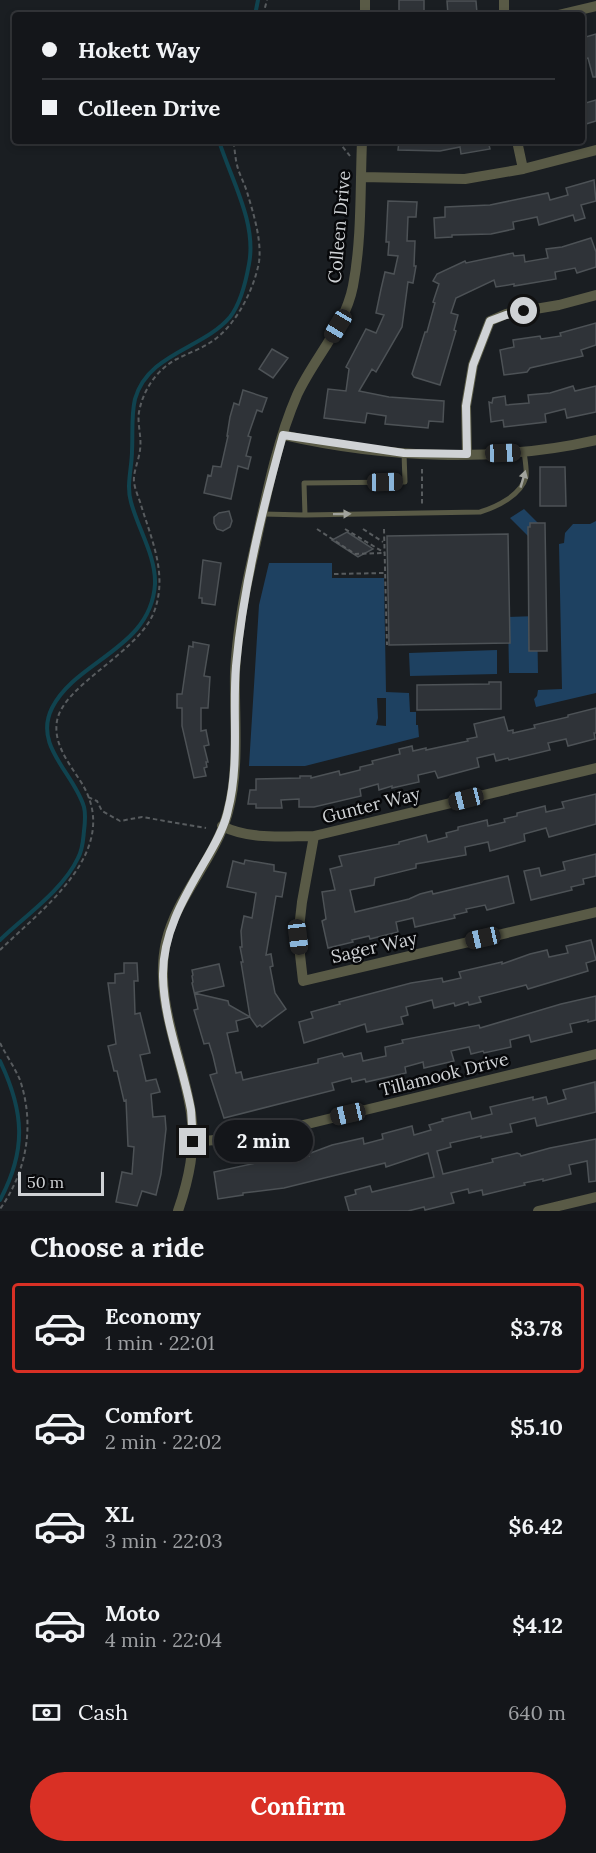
<!DOCTYPE html>
<html lang="en">
<head>
<meta charset="utf-8">
<style>
  body { margin:0; font-family:Lora,serif; background:#1d1f23; color:#f1f3f6; height:100vh; display:flex; flex-direction:column; font-size:22px; white-space:nowrap }
  * { box-sizing:border-box; margin:0 }
  p { font-size:20px; color:#9d9fa2 }
  .icon { flex:none; width:33px; height:33px; fill:none; stroke:currentColor; stroke-width:2; stroke-linecap:round; stroke-linejoin:round }
  .map { position:relative; height:1211px; overflow:hidden }
  .panel { display:flex; flex-direction:column; background:#14161a; flex:1 }
  .panel>* { flex:none }
  .hud { position:absolute; left:12px; top:12px; width:573px; height:132px; border-radius:6px; box-shadow:0 3px 9px #0003,0 0 0 2px #333539; display:grid; align-content:center; height:132px; padding:0 30px; background:#14161a }
  .scale { position:absolute; left:18px; bottom:15px; width:86px; box-sizing:border-box; padding-left:6px; border:3px solid #cfd2d5; border-top:0; font-size:16px; line-height:21px; white-space:nowrap; color:#cfd2d5; -webkit-text-stroke:4px #07080a; paint-order:stroke }
  .end { position:absolute; width:27px; height:27px; margin:-14px; border:8px solid #cfd2d5; background:#111; box-shadow:0 0 0 3px #111 }
  .from { border-radius:50% }
  .bubble { position:absolute; height:42px; border-radius:21px; background:#14161a; box-shadow:0 3px 9px #0003,0 0 0 2px #333539; font-size:20px; font-weight:700; line-height:42px; text-align:center }
  .car { position:absolute; width:18px; height:36px; margin:-18px -9px; border-radius:8px; box-shadow:0 0 4px 2px #0007; background:linear-gradient(#222 24%,#8ab4d8 0 40%,#222 0 76%,#8ab4d8 0 86%,#222 0) }
  .hud b { display:flex; align-items:center; gap:21px; height:57px; font-size:22px }
  .hud b+b { border-top:2px solid #333539 }
  .hud i { width:15px; height:15px; background:#f1f3f6 }
  ul { padding:0; list-style:none }
  li { display:flex; align-items:center; gap:18px; height:90px; margin:0 12px 9px; padding:0 18px; border:3px solid transparent; border-radius:6px }
  li div { flex:1 }
  li b { display:block; font-size:22px }
  li em { font-style:normal; font-weight:700 }
  li.current { border-color:#d93025 }
  li>.icon { width:54px; height:54px; stroke-width:1.5 }
  h2 { padding:0 30px; font-size:27px; line-height:72px }
  .pay { display:flex; align-items:center; gap:15px; height:66px; padding:0 30px; font-size:22px }
  .pay p { margin-inline-start:auto }
  .primary-button { display:flex; gap:12px; margin-top:auto; padding:12px 30px }
  .primary-button a { flex:1; height:69px; border-radius:36px; background:#d93025; color:#fff; font-size:24px; font-weight:700; line-height:69px; text-align:center }
  .map>svg:first-child { display:block }
</style>
</head>
<body>
<div class="map">
<svg width="596" height="1211" viewBox="0 0 596 1211">
  <rect width="100%" height="100%" fill="#1a1e22"/>
  <path fill="#1e4161" fill-rule="evenodd" d="M524 509 543 528 530 538 510 518Z
    M596 521V693L536 707 534 699 537 696 538 690 562 689 559 544 564 543 565 533 573 524H590Z
    M269 563H332V578H384L386 692 409 693 410 712H416V725H418L419 737 305 766H249L259 605ZM377 698H386V726L376 725 378 718Z
    M537 616 538 673H509L508 617Z
    M497 650V674L410 676 409 653Z"/>
  <g fill="none" stroke-linecap="round" stroke-linejoin="round">
    <path stroke="#10434f" stroke-width="4" d="M255 15 258 0
      M0 940C25 916 63 890 78 858 83 849 83 840 84 831 85 823 86 815 84 807 74 773 33 746 52 708 76 660 151 649 155 584 156 556 138 529 131 502 126 485 132 468 132 451 133 433 131 416 135 399 148 353 203 349 230 317 241 303 246 281 249 264 257 223 231 179 219 141
      M0 1061C24 1111 27 1150 0 1200"/>
  </g>
  <path fill="#2f3338" stroke="#4d5256" stroke-width="1.5" d="M399 0H424V11L399 12Z
    M447 1H476L477 13 448 15Z
    M596 34V77H593L588 58 582 59V38Z
    M596 100V121L586 124 582 104Z
    M399 141H488L490 149 461 154 460 147 440 151 398 150Z
    M594 180 596 201 581 205 585 218 575 221 573 215 539 225 537 217 513 222 514 229 491 234 452 235V237L435 238 434 218 445 217V207L490 205 548 193 550 200 568 195 566 188Z
    M388 201 417 202 416 217H408L407 241H415L414 266H416L413 283 408 282 402 327 376 372 372 369 359 391 389 397 444 401 443 422 429 421 428 428 385 424 386 416 367 413 365 423 324 418 328 389 346 391 349 369 346 367 366 329 376 333 384 315 376 313 381 289 385 272 394 274 398 256 388 255 389 242H386Z
    M591 238 596 252V267L577 273 575 268 555 272 556 279 514 286V284L496 287 494 280 456 298 451 313 458 315 454 330 456 331 440 385 414 377 412 374 425 332H427L435 303 433 302 439 284 433 281 437 274 465 261 466 263 513 253 514 256 524 255 525 262 548 258 546 249 562 247Z
    M596 323V345L581 350 583 356 530 368 527 372 504 375 500 350 514 347 513 340 540 336 541 339 561 336 560 333Z
    M272 349 288 358 273 378 259 369Z
    M573 386 575 391 596 386V412L567 418 565 409 545 414 546 422 504 427 503 420 491 422 489 402 492 403 493 398 505 396 506 405 529 403 528 395 550 393Z
    M243 390 267 398 262 412 257 410 248 436 251 437 246 456 251 457 248 469 238 466 231 499 204 493 208 475 211 476 213 466 221 467 228 436H227L230 417 234 403 239 405Z
    M540 467H565L566 506H540Z
    M229 511 232 521 230 527 223 531 217 529 214 523V517L219 513Z
    M530 523H545L547 651H529L528 527H530Z
    M347 532 361 541 373 549 358 557 332 540Z
    M508 534 510 643 389 645 387 536Z
    M203 560 221 563 215 605 202 603V598H199Z
    M193 642 209 645 204 676 210 677 208 708H201V731L206 730 209 745 204 746 208 762H206L207 767 204 768 206 776 194 778 182 726V708H177V694H182L189 646 193 647Z
    M489 682H501V709L417 710V685L489 684Z
    M596 708V733H594L595 739 568 746 566 739 548 743 550 750 509 760 508 758 496 761 494 754 477 758 479 767 438 778 435 771 418 775 419 782 392 788V786L379 790 378 784 360 789 361 796 314 807H299V799L281 800 282 808H256V804H248L250 790H256V779L300 778V776H311V778L339 771 340 775 360 770V767L373 764 372 761 400 754 399 749 412 746 413 751 426 748V750L468 741 467 739 477 737 474 724 504 717 508 731 513 730V733L535 728 534 725 568 717V715Z
    M596 794V824L549 837 546 828 524 834 525 841 490 851 488 842 465 847 466 855 416 864V868L375 878 374 885 350 890 355 912 409 899 420 894 432 891 433 894 508 876 514 903 487 910 485 905 466 909 467 912 454 915 455 918 415 927 413 918 396 922 398 932 370 939 369 936 352 940 353 942 328 948 322 921 326 919 322 892 335 890 330 869 342 866 339 856 399 844V842L426 835 428 842 447 837 446 833 458 830V827L487 820 488 826 505 822 504 819 517 816V813L545 806 546 812 564 808 562 802Z
    M596 854V876L583 879 584 884 571 887 572 890 531 900 524 871 539 868 541 876 565 870 563 862Z
    M245 860 274 865V871L286 873 282 897 276 896 266 955 271 954 273 966 270 967 275 993 286 1009 262 1027 260 1025 257 1027 250 1017 236 1021 238 1031 227 1033 236 1073 241 1072 243 1080 318 1063V1059L342 1053 344 1057 361 1053 363 1061 386 1056 385 1047 403 1043 402 1040 479 1025 480 1028 561 1004 596 996V1020L588 1022V1020L570 1024 572 1032 531 1042 529 1035 510 1040 511 1047 484 1053 483 1051 471 1054 469 1047 451 1051 454 1061 424 1068 423 1062 405 1067 406 1073 366 1082 365 1079 352 1082 351 1078 332 1083 334 1090 224 1118 210 1075 217 1073 213 1056 209 1043 204 1044 194 1010 198 1009 192 983 193 982 192 976 193 975 192 970 219 964 224 986 194 993 228 1001 229 1005 250 1017 241 962H243L240 947H242L241 931 244 916 252 918 256 893 227 887 233 861 244 864Z
    M591 940 596 960 586 963 588 971 528 989 526 985 479 997 481 1002 469 1005 468 1002 455 1006 454 1003 434 1008 432 1000 406 1007 408 1015 401 1017 403 1024 367 1032 365 1024 304 1043 299 1022 313 1018 311 1012 340 1004 339 1002 411 983 442 978 443 982 461 978 459 972 502 962V964L530 954 547 950 549 957 568 953 566 946Z
    M124 963H137L138 981H134L135 1014 140 1013 150 1053 140 1055 146 1081 156 1079 160 1092 151 1094 153 1117 165 1116 166 1129 161 1174 156 1195 142 1191 137 1206 116 1202 122 1172 132 1174 134 1147 128 1146 126 1100 124 1101 117 1071H114L108 1046 116 1044 108 983H115V974L124 973Z
    M595 1082 596 1112 537 1126 535 1118 510 1124 512 1132 481 1138V1136L450 1143 451 1147 437 1151 443 1174 493 1162 492 1159 517 1153 520 1154 521 1156 550 1148 596 1139V1181L589 1182 587 1161 569 1165 571 1174 543 1181V1179L524 1183 525 1185 483 1195 482 1190 469 1193 468 1189 451 1193 454 1203 425 1210 424 1207 408 1211H349L345 1197 356 1194 355 1190 370 1186 372 1192 434 1177 428 1153 386 1167 385 1163 284 1188 243 1193V1195L218 1199 214 1172 289 1156 291 1161 309 1156 308 1154 332 1145 363 1138 364 1144 383 1139 382 1134 412 1126 414 1135 431 1130 429 1125 443 1121 442 1119 470 1112 472 1119 492 1114 490 1107 533 1097V1100L546 1097 548 1104 566 1099 563 1090Z"/>
  <g fill="none" stroke-linecap="round" stroke-linejoin="round">
    <path stroke="#585c5f" stroke-width="2" stroke-dasharray="4.5 3" stroke-linecap="butt" d="M263 15 267 0
      M338 141 350 156
      M422 469V504
      M317 529 355 554 384 553
      M345 529 385 553
      M363 529 383 542
      M384 529 387 645
      M334 574 385 573
      M88 797 97 801 102 811 120 821 142 817 206 828
      M0 950C43 908 124 850 81 782 69 763 53 744 57 721 63 685 138 653 154 612 168 575 152 541 141 505 139 498 135 490 134 482 133 472 139 460 140 450 142 437 137 424 139 412 143 390 157 369 177 359 188 353 201 349 211 342 235 327 254 290 259 262 262 240 253 212 247 192 244 182 239 174 237 165 235 157 235 149 233 141
      M0 1043C6 1055 15 1068 20 1080 35 1125 27 1171 0 1209"/>
    <path stroke="#595a46" stroke-width="5" d="M263 514 305 515 480 512C497 507 521 495 526 477 527 469 525 460 524 452
      M305 515 304 483 405 482 404 453"/>
    <path stroke="#595a46" stroke-width="10" d="M504 0V15
      M365 15V0
      M558 15 596 6
      M517 141 523 169
      M361 177 465 179 523 169 596 150
      M283 435C383 458 496 463 596 440
      M467 455 466 406 473 365 490 321 506 314 559 305 596 295
      M222 826C250 840 284 836 314 836L596 768
      M314 836 302 902 298 937 303 981 596 912
      M193 1142 258 1136 596 1054
      M178 1211C189 1179 196 1147 191 1113 183 1057 153 1000 166 942 177 895 216 858 228 812 240 769 234 716 235 672 237 634 244 594 253 556 265 503 275 446 297 395 314 358 345 327 353 286 362 239 360 189 362 141
      M538 1211 596 1197"/>
  </g>
  <defs><path id="oneway-solid" d="M-6-.8H1V-3.2L6.5 0L1 3.2V.8H-6Z" transform="scale(1.5)"/></defs>
  <g fill="#a0a29c">
    <use href="#oneway-solid" transform="translate(523 479) rotate(-74)"/>
    <use href="#oneway-solid" transform="translate(342 514) rotate(-1)"/>
  </g>
  <g fill="none" stroke-linecap="round" stroke-linejoin="round">
    <path stroke="#cfd2d5" stroke-width="8" d="M193 1142C192 1132 192 1121 191 1110 183 1066 164 1022 163 977 162 932 186 894 208 856 216 842 225 826 228 810 240 763 232 714 236 666 243 588 262 511 283 435L404 453 467 454 466 406 473 365 490 321 506 315 524 311"/>
  </g>
  <g text-anchor="middle" dominant-baseline="central" stroke-width="5" stroke-linejoin="round" paint-order="stroke">
    <g font-size="18" fill="#cfd2d5" stroke="#07080a">
      <text transform="translate(339 227) rotate(-85)">Colleen Drive</text>
      <text transform="translate(371 805) rotate(-14)">Gunter Way</text>
      <text transform="translate(374 947) rotate(-13)">Sager Way</text>
      <text transform="translate(444 1074) rotate(-14)">Tillamook Drive</text>
    </g>
  </g>
</svg>
<div class="scale">50 m</div>
<i class="end from" style="left:524px;top:311px"></i>
<i class="end" style="left:193px;top:1142px"></i>
<div class="bubble" style="left:214px;top:1120px;width:99px">2 min</div>
<i class="car" style="left:338px;top:326px;rotate:211deg"></i>
<i class="car" style="left:503px;top:453px;rotate:88deg"></i>
<i class="car" style="left:385px;top:482px;rotate:89deg"></i>
<i class="car" style="left:466px;top:799px;rotate:256deg"></i>
<i class="car" style="left:298px;top:937px;rotate:173deg"></i>
<i class="car" style="left:483px;top:938px;rotate:257deg"></i>
<i class="car" style="left:348px;top:1114px;rotate:257deg"></i>
<div class="hud">
<b><i class="from"></i>Hokett Way</b>
<b><i></i>Colleen Drive</b>
</div>
</div>
<section class="panel">
<h2>Choose a ride</h2>
<ul>
<li class="current"><svg class="icon" aria-label="car" viewBox="0 0 24 24"><path d="M5 17H2v-5l4-1 3-4h7l3 4 3 1v5h-3M9 17h6M6 11h13"/><circle cx="7" cy="17" r="2"/><circle cx="17" cy="17" r="2"/></svg><div><b>Economy</b><p>1 min · 22:01</p></div><em>$3.78</em></li>
<li><svg class="icon" aria-label="car" viewBox="0 0 24 24"><path d="M5 17H2v-5l4-1 3-4h7l3 4 3 1v5h-3M9 17h6M6 11h13"/><circle cx="7" cy="17" r="2"/><circle cx="17" cy="17" r="2"/></svg><div><b>Comfort</b><p>2 min · 22:02</p></div><em>$5.10</em></li>
<li><svg class="icon" aria-label="car" viewBox="0 0 24 24"><path d="M5 17H2v-5l4-1 3-4h7l3 4 3 1v5h-3M9 17h6M6 11h13"/><circle cx="7" cy="17" r="2"/><circle cx="17" cy="17" r="2"/></svg><div><b>XL</b><p>3 min · 22:03</p></div><em>$6.42</em></li>
<li><svg class="icon" aria-label="car" viewBox="0 0 24 24"><path d="M5 17H2v-5l4-1 3-4h7l3 4 3 1v5h-3M9 17h6M6 11h13"/><circle cx="7" cy="17" r="2"/><circle cx="17" cy="17" r="2"/></svg><div><b>Moto</b><p>4 min · 22:04</p></div><em>$4.12</em></li>
</ul>
<div class="pay"><svg class="icon" aria-label="cash" viewBox="0 0 24 24"><path d="M3 7h18v10H3z"/><circle cx="12" cy="12" r="2"/></svg>Cash<p>640 m</p></div>
<div class="primary-button"><a>Confirm</a></div>
</section>
</body>
</html>
